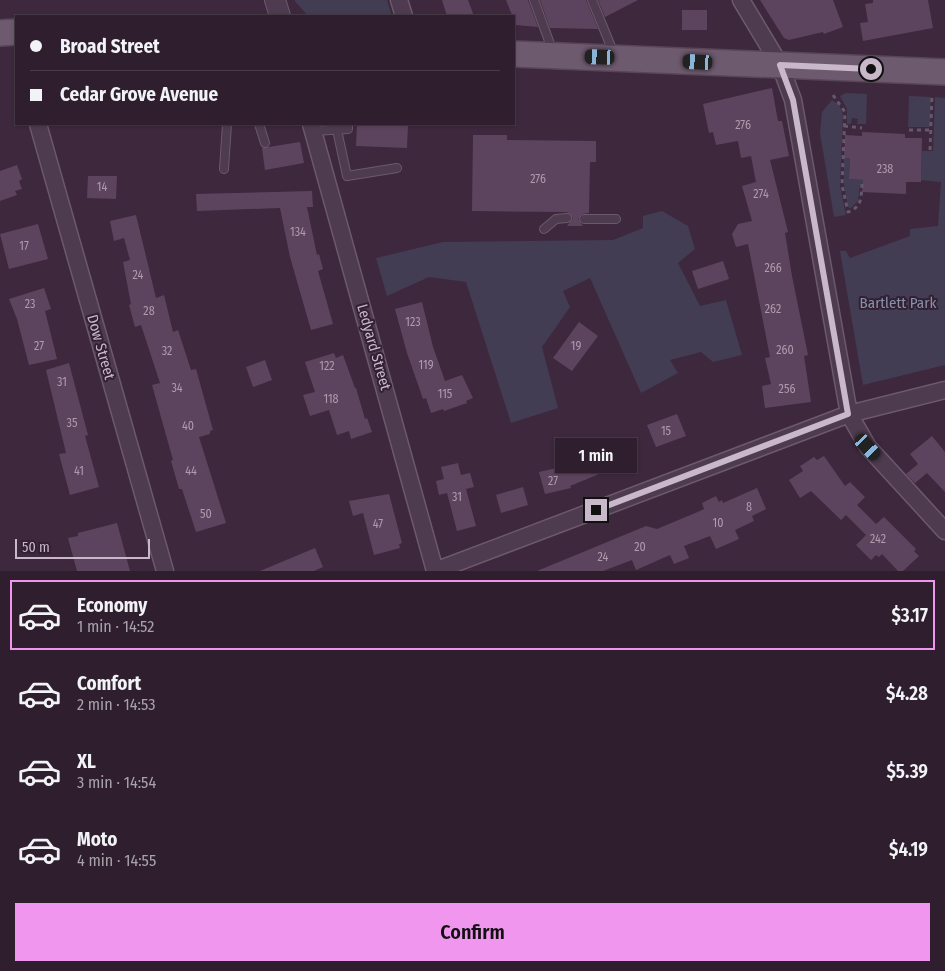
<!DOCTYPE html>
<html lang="en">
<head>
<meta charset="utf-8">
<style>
  body { margin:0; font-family:"Fira Sans Condensed",sans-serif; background:#362736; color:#f1f3f6; height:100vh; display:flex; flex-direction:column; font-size:19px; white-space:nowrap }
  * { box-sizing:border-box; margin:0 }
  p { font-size:16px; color:#a7a2aa }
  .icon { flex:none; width:28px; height:28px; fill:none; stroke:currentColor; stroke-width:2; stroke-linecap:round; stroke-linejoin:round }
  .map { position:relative; height:571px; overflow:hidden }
  .panel { display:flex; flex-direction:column; background:#2e1e2e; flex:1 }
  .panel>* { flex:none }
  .banner { position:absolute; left:15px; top:15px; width:500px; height:110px; border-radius:0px; box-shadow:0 1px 4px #0004,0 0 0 1px #493c4a; display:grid; align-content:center; height:110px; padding:0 15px; background:#2e1e2e }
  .scale { position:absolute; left:15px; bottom:12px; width:135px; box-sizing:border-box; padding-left:5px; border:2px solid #c9b8c9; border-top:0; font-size:14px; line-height:18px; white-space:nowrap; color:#c9b8c9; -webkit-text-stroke:4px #342034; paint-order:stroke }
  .end { position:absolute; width:22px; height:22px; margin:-11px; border:6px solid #c9b8c9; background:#111; box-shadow:0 0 0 2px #111 }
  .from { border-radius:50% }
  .bubble { position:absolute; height:35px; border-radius:0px; background:#2e1e2e; box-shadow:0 1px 4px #0004,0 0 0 1px #493c4a; font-size:16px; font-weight:600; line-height:35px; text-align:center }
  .car { position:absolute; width:15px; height:30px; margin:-15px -8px; border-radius:6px; box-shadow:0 0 4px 1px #0007; background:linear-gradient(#222 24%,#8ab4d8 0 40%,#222 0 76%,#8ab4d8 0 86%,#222 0) }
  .banner b { display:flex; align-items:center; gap:18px; height:48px; font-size:19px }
  .banner b+b { border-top:1px solid #493c4a }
  .banner i { width:12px; height:12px; background:#f1f3f6 }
  ul { padding:9px 0 0; list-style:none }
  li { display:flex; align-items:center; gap:15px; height:70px; margin:0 10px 8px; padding:0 5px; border:2px solid transparent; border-radius:0px }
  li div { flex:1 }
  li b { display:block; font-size:19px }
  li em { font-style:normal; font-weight:600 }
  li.selected { border-color:#f096ee }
  li>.icon { width:45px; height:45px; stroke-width:1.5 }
  .action { display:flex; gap:10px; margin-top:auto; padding:10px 15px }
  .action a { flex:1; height:58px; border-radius:0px; background:#f096ee; color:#111; font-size:20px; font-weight:600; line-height:58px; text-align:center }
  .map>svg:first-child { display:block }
</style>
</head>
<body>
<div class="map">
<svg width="945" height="571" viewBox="0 0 945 571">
  <rect width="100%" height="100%" fill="#3e283e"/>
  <path fill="#423d53" d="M294 0H387L392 16H308Z
    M846 93 867 94 866 124H857L858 119 852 118 851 124H847V109L840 96Z
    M909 96 931 97 930 127H908Z
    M935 97 945 98V365L863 385 840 251H846L850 258 910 236V229L938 226 941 182 921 180 922 151H933Z
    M832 100 839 105 843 114 840 186 846 215 834 217 820 133 822 112Z
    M844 158H850L849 179 863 180V184L860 185 858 201 851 208 848 207 844 185Z
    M662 211 688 226 695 249 678 263 700 306 726 300 742 355 713 362 701 352 670 360 678 373 641 393 590 278 563 291 570 307 542 347 558 408 511 423 466 282 429 277 387 296 376 258 443 242 613 240 643 228V216Z"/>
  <path fill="#5d445e" d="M442 0H468L474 16H447Z
    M506 0H528L538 27 516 25Z
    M540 0H586L598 29 550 28Z
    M598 0H638L605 17Z
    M760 0H833L843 27 824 34 823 32 789 40 784 38Z
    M873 0H928L933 28 863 41 860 23 868 22 865 4 873 3Z
    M682 10H707V30H682Z
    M772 88 778 121H782L789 156 770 160 788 232 785 233 792 276 808 355 804 356 811 402 765 408 762 386 771 384 765 358 770 357 748 244 736 247 732 234 738 224 752 221 742 186 756 182 751 156 741 158 738 141 716 145 713 132 709 133 703 104Z
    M357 124H408L407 148 356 146Z
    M862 132 905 134V138H922L921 182H906V194L862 192 863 180 849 179 850 158H844L845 135 862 136Z
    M473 135H507V140L596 141V162H590L589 213 582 214 578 219 583 226H567L573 218 567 212 472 211Z
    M300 142 304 163 265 170 262 148Z
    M17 165 22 179 19 181 22 189 15 191 17 195 0 201V171Z
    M88 176H117L116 199 87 198Z
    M312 191 313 207H307L317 255 319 254 323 269 318 271 333 324 311 330 290 257 280 208 197 211 196 194Z
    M136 215 156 298 164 295 173 332 178 330 191 370 196 369 213 430 210 431V434L199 437 226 523 196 532 182 489H179L171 461 173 460 152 385 160 383 141 325 135 327 129 305 131 304 123 262 130 260 124 238 114 241 110 221Z
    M38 224 48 259 9 269 0 234Z
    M723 261 729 279 698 289 692 271Z
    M44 288 51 309 45 311 57 359 29 365 17 319 9 299Z
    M422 302 433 347 445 381 462 375 473 398 466 401 467 403 444 411 443 409 431 413 426 398 423 399 407 353 395 309Z
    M579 322 598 336 572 371 553 358Z
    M334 353 336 358 343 355 355 388H356L365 419 367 418 372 432 351 439 349 431 337 435 329 410 310 416 303 395 315 392 305 362Z
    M265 360 272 380 253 387 246 367Z
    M69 363 88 435 85 436 99 487 70 495 59 454 66 453 46 370Z
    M677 414 686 436 656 447 647 425Z
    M932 436 945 452V492L927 473 915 483 906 474 918 464 910 454Z
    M600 448 609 470 570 486 571 488 545 494 539 472 574 464 572 458Z
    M824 456 845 486 850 482 865 497 857 505 876 524 884 517 916 549 914 551 919 556 903 571H898L882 554 879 557 876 555 871 560 856 545 866 535 846 515 841 520 811 491 800 498 789 480 803 471 800 466 814 457 817 460Z
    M458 463 461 475 470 473 474 487 466 489 476 526 457 531 447 493 439 495 436 481 444 479 441 467Z
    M523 487 528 505 501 513 496 495Z
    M757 488 766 509 752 516 754 521 735 530 739 539 716 549 710 536 684 546 689 558 674 564 670 555 636 570 632 560 603 571H537L646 526 657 529 700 511 704 509 702 503 716 496 719 502 722 500 723 503Z
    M389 494 402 543 399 544 400 548 374 555 363 513 353 516 349 501Z
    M117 523 130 571H77L68 538 78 536V533Z
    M315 548 323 567 314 571H260Z"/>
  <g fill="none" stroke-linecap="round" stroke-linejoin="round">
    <defs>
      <path id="service" d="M534 0 553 52
        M592 0 614 54
        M259 124 265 143
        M337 130 347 176 397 168
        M313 131 348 129V124
        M224 169 227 124
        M584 219H616
        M544 229 556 219 567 218"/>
      <path id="minor" d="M399 0 404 16
        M741 0 780 65 793 100 849 414 868 447 945 531
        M38 124 165 571
        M311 124 435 571
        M435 571 849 414 945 390"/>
      <path id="tertiary" d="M275 0 280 16"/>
      <path id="primary" d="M0 33 16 32
        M514 54 945 72"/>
    </defs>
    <use href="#service" stroke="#6c596c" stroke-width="10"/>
    <use href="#minor" stroke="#6c596c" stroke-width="19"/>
    <use href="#tertiary" stroke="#6c596c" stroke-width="22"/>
    <use href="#primary" stroke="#584558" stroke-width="28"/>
    <path stroke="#63586c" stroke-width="3" stroke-dasharray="4 4" stroke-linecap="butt" d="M833 95 845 112 842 185 848 212C862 207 861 198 862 184
      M844 126 862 128
      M909 130H931
      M930 150 932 95"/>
    <use href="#service" stroke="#4e3b4f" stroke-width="8"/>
    <use href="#minor" stroke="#4e3b4f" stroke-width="16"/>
    <use href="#tertiary" stroke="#4e3b4f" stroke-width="20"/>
    <use href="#primary" stroke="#6e5a6e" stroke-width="25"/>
  </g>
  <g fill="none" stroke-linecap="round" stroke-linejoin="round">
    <path stroke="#c9b8c9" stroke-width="6" d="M596 510 848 414 793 100 780 65 871 69"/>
  </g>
  <g text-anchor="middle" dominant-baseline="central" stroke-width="4" stroke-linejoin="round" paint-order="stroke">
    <g font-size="12" fill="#ae9bae">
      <text x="743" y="125">276</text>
      <text x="885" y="169">238</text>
      <text x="538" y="179">276</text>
      <text x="102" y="187">14</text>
      <text x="761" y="194">274</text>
      <text x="298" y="232">134</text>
      <text x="24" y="246">17</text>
      <text x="773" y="268">266</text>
      <text x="138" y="275">24</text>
      <text x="30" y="304">23</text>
      <text x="773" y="309">262</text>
      <text x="149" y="311">28</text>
      <text x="413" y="322">123</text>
      <text x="39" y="346">27</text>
      <text x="576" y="346">19</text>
      <text x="785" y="350">260</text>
      <text x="167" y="351">32</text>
      <text x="426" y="365">119</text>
      <text x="327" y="366">122</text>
      <text x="62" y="382">31</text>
      <text x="177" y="388">34</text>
      <text x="787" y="389">256</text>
      <text x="445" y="394">115</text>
      <text x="331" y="399">118</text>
      <text x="72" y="423">35</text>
      <text x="188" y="426">40</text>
      <text x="666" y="431">15</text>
      <text x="79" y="471">41</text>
      <text x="191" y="471">44</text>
      <text x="553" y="481">27</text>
      <text x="457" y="497">31</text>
      <text x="749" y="507">8</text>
      <text x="206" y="514">50</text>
      <text x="718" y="523">10</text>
      <text x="378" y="524">47</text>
      <text x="878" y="539">242</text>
      <text x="640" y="547">20</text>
      <text x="603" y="557">24</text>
    </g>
    <g font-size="15" fill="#8692a7" stroke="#342034">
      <text x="898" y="303">Bartlett Park</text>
    </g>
    <g font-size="15" fill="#c9b8c9" stroke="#342034">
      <text transform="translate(101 347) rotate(74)">Dow Street</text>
      <text transform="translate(374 347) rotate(74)">Ledyard Street</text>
    </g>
  </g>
</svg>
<div class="scale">50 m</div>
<i class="end from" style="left:871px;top:69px"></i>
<i class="end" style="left:596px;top:510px"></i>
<div class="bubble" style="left:555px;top:438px;width:82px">1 min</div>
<i class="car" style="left:600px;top:57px;rotate:272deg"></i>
<i class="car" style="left:698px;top:62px;rotate:273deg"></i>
<i class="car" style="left:868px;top:447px;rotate:137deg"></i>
<div class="banner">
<b><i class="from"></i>Broad Street</b>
<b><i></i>Cedar Grove Avenue</b>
</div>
</div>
<section class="panel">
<ul>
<li class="selected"><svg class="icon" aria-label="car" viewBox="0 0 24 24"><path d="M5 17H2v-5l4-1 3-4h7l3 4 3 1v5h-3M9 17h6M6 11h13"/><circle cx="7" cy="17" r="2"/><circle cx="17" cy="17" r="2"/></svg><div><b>Economy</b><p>1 min · 14:52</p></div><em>$3.17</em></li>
<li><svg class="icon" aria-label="car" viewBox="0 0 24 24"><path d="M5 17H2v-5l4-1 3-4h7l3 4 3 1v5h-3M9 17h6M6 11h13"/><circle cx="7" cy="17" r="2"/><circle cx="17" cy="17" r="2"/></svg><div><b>Comfort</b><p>2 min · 14:53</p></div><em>$4.28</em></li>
<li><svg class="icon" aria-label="car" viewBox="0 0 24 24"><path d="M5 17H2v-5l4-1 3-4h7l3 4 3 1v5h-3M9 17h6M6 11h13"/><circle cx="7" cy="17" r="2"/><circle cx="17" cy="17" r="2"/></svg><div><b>XL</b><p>3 min · 14:54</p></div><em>$5.39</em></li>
<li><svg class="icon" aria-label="car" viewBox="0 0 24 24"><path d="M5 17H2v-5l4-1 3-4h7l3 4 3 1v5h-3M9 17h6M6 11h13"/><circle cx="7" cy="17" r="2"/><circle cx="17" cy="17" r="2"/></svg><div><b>Moto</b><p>4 min · 14:55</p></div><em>$4.19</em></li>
</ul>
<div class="action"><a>Confirm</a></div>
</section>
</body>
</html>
